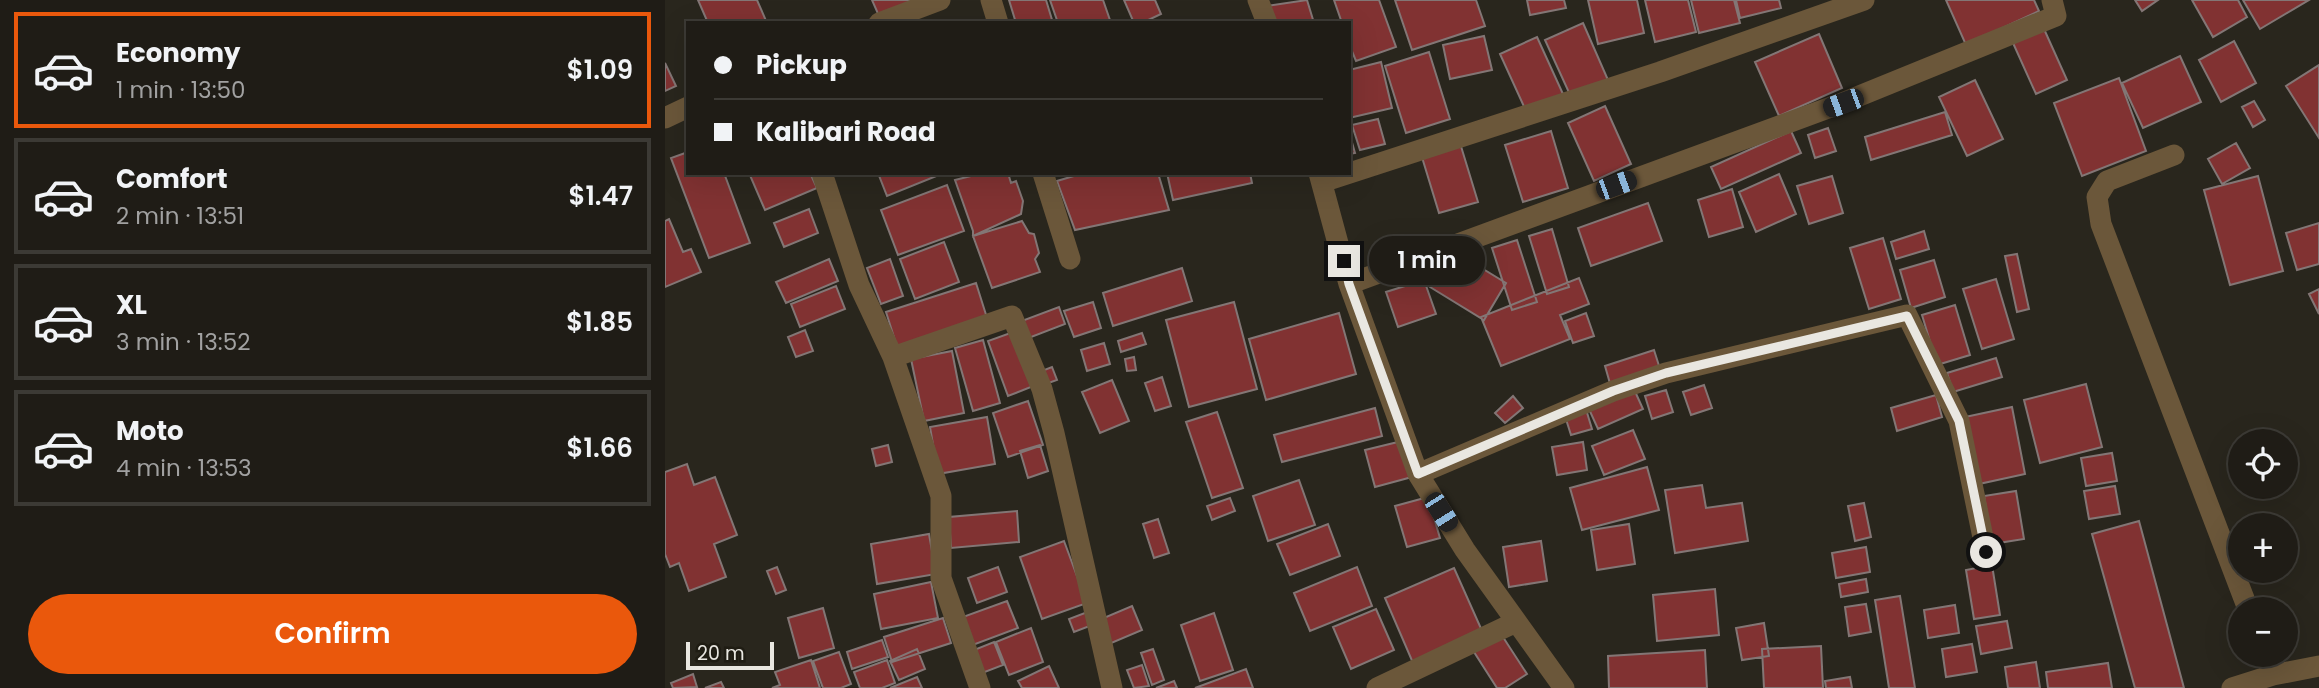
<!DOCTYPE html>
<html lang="en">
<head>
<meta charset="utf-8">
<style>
  body { margin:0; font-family:Poppins,sans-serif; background:#2c2923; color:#f1f3f6; height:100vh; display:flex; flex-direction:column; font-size:26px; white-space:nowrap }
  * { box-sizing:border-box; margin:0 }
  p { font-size:23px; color:#a1a1a1 }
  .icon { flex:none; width:38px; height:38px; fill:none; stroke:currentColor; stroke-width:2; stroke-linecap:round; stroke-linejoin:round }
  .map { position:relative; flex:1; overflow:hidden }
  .side { display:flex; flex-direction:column; background:#1f1c16; width:665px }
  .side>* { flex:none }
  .banner { position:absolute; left:21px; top:21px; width:665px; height:154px; border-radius:0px; box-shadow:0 7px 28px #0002,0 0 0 2px #3c3a35; display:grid; align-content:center; height:154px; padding:0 28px; background:#1f1c16 }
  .fabs { position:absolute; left:1563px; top:429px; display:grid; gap:14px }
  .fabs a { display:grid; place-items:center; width:70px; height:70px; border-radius:50%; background:#1f1c16; box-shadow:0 7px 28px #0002,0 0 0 2px #3c3a35; font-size:35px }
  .scale { position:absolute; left:21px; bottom:18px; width:88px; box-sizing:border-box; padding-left:7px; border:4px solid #e9e7e1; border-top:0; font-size:19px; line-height:24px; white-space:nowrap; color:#e9e7e1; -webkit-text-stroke:5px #1f1c13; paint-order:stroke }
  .end { position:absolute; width:32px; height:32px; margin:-16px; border:9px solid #e9e7e1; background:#111; box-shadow:0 0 0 4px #111 }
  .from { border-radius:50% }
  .bubble { position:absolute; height:49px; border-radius:24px; background:#1f1c16; box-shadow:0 7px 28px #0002,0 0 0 2px #3c3a35; font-size:23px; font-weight:600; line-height:49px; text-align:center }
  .car { position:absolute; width:21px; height:42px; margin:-21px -10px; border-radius:9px; box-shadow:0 0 5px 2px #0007; background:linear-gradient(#222 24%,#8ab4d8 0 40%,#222 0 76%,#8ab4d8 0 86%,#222 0) }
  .banner b { display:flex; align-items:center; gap:24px; height:66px; font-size:26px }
  .banner b+b { border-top:2px solid #3c3a35 }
  .banner i { width:18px; height:18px; background:#f1f3f6 }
  ul { padding:12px 0 0; list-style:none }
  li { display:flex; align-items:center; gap:21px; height:116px; margin:0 14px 10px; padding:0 14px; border:4px solid #3c3a35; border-radius:0px }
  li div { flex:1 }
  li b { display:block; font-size:26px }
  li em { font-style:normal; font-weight:600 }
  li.on { border-color:#ea580c }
  li>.icon { width:63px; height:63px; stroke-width:1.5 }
  .primary-button { display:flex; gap:14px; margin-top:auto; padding:14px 28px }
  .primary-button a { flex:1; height:80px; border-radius:42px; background:#ea580c; color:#fff; font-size:28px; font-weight:600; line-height:80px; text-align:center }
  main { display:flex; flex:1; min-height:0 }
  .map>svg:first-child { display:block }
</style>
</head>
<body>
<main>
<section class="side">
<ul>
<li class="on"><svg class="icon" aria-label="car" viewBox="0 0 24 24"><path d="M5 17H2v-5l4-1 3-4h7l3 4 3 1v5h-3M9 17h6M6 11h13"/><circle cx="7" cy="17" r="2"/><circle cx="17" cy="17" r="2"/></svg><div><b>Economy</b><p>1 min · 13:50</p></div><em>$1.09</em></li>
<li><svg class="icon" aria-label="car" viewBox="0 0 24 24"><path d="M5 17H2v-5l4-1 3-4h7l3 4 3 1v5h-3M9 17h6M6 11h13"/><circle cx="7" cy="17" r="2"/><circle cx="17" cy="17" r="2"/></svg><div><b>Comfort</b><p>2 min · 13:51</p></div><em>$1.47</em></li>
<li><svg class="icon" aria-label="car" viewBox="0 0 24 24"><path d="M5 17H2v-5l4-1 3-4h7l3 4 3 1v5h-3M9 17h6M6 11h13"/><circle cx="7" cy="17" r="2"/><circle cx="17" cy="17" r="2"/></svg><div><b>XL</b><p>3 min · 13:52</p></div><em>$1.85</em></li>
<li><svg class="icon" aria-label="car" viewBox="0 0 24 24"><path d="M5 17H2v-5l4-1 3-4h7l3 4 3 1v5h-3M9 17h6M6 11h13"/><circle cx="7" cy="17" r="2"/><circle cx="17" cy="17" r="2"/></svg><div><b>Moto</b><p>4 min · 13:53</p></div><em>$1.66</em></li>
</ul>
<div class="primary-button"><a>Confirm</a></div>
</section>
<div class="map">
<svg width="1654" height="688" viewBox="0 0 1654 688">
  <rect width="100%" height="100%" fill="#29261d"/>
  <path fill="#813232" stroke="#837675" stroke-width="2" d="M33 0H92L102 23H43Z
    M207 0H250L214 16Z
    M344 0H381L388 23H351Z
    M385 0H438L446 23H393Z
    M459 0H490L496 14 477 23H469Z
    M642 0 649 23H607L602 6Z
    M669 0H714L731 47 691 61 684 44V23H677Z
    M730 0H811L820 26 747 50Z
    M862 0H899L901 8 865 15Z
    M923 0H972L979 33 933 44Z
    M980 0H1023L1031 32 990 42Z
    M1026 0H1069L1075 23 1034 33Z
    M1071 0H1114L1116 8 1075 18Z
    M1281 0H1369L1374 11 1301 45Z
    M1470 0H1493L1477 11Z
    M1527 0H1573L1582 17 1548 37Z
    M1578 0H1644L1595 29Z
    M918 23 943 80 906 97 880 40Z
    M1379 29 1402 80 1371 94 1348 43Z
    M1154 34 1177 88 1114 116 1090 62Z
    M819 36 827 70 785 79 778 45Z
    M872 37 898 94 861 111 835 54Z
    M1569 41 1591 83 1556 102 1534 60Z
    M764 52 785 119 741 133 720 66Z
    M1515 56 1536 102 1478 128 1457 83Z
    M716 62 727 108 684 118V70Z
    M0 63 11 86 0 91Z
    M1654 65V138L1621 86Z
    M1454 78 1481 151 1417 176 1389 103Z
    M1310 80 1338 139 1302 156 1274 97Z
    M1589 101 1600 120 1588 127 1577 107Z
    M940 106 966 164 929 181 903 123Z
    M1280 112 1287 135 1206 160 1200 137Z
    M713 119 720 144 695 150 687 125Z
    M1163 128 1171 151 1150 158 1143 135Z
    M886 131 903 188 858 202 840 145Z
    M1126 131 1136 153 1056 189 1046 167Z
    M684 132 690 153 684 154Z
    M795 143 813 202 774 213 756 154Z
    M1571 143 1585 168 1557 184 1543 159Z
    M23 152V173H59L85 243 44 258 6 158Z
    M84 173H145L152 188 100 210Z
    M213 173H273L274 175 222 196Z
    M318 173H343L346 183 351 181 358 201 356 214 308 236V231L290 180Z
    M419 173H493L504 210 410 230 392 181Z
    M502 173H585L587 183 508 200Z
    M1114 174 1131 214 1091 232 1074 192Z
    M1167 176 1178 213 1144 224 1132 186Z
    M1593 176 1618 271 1565 285 1539 190Z
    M282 185 299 231 233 255 216 210Z
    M1067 189 1078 227 1044 237 1033 200Z
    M983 203 997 241 926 266 913 228Z
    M144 209 153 233 119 247 109 223Z
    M4 219 18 252 26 249 36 272 0 287V221Z
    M357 221 364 233 369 234 374 253 370 259 375 272 327 288 308 236Z
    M1654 223V264L1632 270 1621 233Z
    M887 229 904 287 882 294 864 236Z
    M1259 231 1264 249 1231 259 1226 242Z
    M1218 238 1236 299 1204 309 1185 248Z
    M852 240 872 302 847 310 827 248Z
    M279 242 294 282 250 299 235 259Z
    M787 250 841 283 819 320 765 287Z
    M1352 254 1364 309 1352 312 1340 256Z
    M164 259 173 281 121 303 111 282Z
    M225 259 238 296 216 304 202 268Z
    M1269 260 1280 297 1246 308 1235 270Z
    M517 268 527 301 448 326 438 293Z
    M914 278 924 304 895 315 905 339 836 366 816 317Z
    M1331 279 1349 339 1317 349 1298 289Z
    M759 280 771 314 733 327 721 292Z
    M311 283 323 321 233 350 221 312Z
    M171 286 180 309 135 327 126 304Z
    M1654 289V314L1644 294Z
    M428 302 436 328 409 337 399 311Z
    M569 302 592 389 524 407 501 320Z
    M1290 305 1305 355 1272 365 1257 315Z
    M394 307 400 324 361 339 354 322Z
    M674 313 691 374 601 400 584 339Z
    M921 313 929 336 908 343 900 321Z
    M140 330 148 351 131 357 123 337Z
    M351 331 371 385 343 396 323 341Z
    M477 333 481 344 456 352 453 341Z
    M318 340 335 403 308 411 290 348Z
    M439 343 445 364 422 371 416 350Z
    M989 350 996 372 946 387 940 366Z
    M287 351 299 413 259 421 246 359Z
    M469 357 471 370 462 371 460 359Z
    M1331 358 1337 377 1288 392 1282 373Z
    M387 367 392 380 378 385 374 372Z
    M497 377 506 406 490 411 480 383Z
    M447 380 464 421 435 433 417 392Z
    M1421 384 1437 447 1375 463 1359 400Z
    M1039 385 1047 408 1026 415 1018 392Z
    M968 387 978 409 933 429 923 407Z
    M1001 390 1008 412 987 419 980 396Z
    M1271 395 1277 417 1232 431 1226 408Z
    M848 396 858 408 840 423 830 413Z
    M363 401 378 445 343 457 328 413Z
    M920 406 927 429 906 435 899 413Z
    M1347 407 1360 474 1314 484 1300 417Z
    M710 408 717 436 617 462 609 435Z
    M552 412 578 488 547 498 521 422Z
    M322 417 330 464 273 474 265 427Z
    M968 430 980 459 939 475 927 446Z
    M737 441 747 477 710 487 700 450Z
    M918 442 922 470 892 475 887 447Z
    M223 445 227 462 211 466 207 449Z
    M375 445 383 471 363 478 355 451Z
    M1447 453 1452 481 1421 486 1416 458Z
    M22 464 29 485 50 477 72 535 49 544 61 577 24 591 14 563 5 567 0 554V472Z
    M982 467 994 510 917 530 905 488Z
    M634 480 650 525 603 541 588 496Z
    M1037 485 1041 508 1077 503 1083 541 1010 553 1000 490Z
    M1450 486 1455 514 1424 519 1419 491Z
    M1351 491 1359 539 1327 544 1319 496Z
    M763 497 775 538 742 547 730 506Z
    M565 498 570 511 547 520 542 506Z
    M1199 503 1206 537 1190 541 1183 506Z
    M352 511 354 542 286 548 284 517Z
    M493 519 504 553 489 558 478 524Z
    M1474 521 1519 688H1470L1427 534Z
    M663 524 675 556 625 575 612 544Z
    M964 524 970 564 932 570 926 530Z
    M264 534 271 574 212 584 206 544Z
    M399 541 422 603 377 619 355 557Z
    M876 541 882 581 844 587 838 547Z
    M1201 547 1205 572 1171 578 1167 553Z
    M1327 565 1335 615 1309 619 1301 570Z
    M112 567 121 590 111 594 102 571Z
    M333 567 342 592 312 603 303 578Z
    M692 567 707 606 645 631 629 593Z
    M789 568 818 633 748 663 720 598Z
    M1201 579 1203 592 1176 597 1174 584Z
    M266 582 273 618 216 629 209 594Z
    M1050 589 1054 635 992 641 988 595Z
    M1235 596 1250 688H1224L1210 600Z
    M342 601 353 628 305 646 295 618Z
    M1201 604 1206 632 1184 636 1180 607Z
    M1290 605 1294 633 1263 638 1259 610Z
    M467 606 477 630 444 644 434 620Z
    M158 608 169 648 134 658 123 618Z
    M711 609 729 650 686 669 668 627Z
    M425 611 430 624 409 632 404 619Z
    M549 613 568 670 535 681 516 625Z
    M278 618 286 643 227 662 219 637Z
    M1342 621 1347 648 1316 654 1311 626Z
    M1099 623 1104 656 1077 660 1071 628Z
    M366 628 378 662 344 675 331 642Z
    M836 634 862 674 840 688H832L809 652Z
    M217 640 223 657 187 669 182 652Z
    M329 642 338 665 312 675 304 652Z
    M1307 644 1312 672 1281 677 1277 649Z
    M1156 646 1158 688H1099L1097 649Z
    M252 649 260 669 234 680 225 661Z
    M488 649 499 680 487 685 476 653Z
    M1040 650 1042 688H944L943 656Z
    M174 652 186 684 176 688H158L148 661Z
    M146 660 155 688H107L115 685 110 672Z
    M222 660 230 683 217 688H195L189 672Z
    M1371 662 1375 688H1343L1340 667Z
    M1443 663 1447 688H1383L1381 672Z
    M477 665 484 686 469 688 462 670Z
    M384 666 394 688H357L353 681Z
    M581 669 588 688H530Z
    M28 674 32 687 8 688 6 683Z
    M252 677 257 688H225Z
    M1185 677 1187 688H1161L1160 681Z
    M509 681 512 688H491Z
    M56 682 59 688H40Z"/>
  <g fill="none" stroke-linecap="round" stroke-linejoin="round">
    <path stroke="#6b573a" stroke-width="21" d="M326 0 333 23
      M593 0 602 23
      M214 23 275 0
      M0 118 23 107
      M1509 155 1442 181 1432 197 1436 224 1583 609
      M157 173 194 285 228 357 276 496V578L315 688
      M378 173 405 259
      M654 173 684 284 753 474 800 550 899 688
      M657 182 995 72 1199 0
      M684 284 1177 103 1391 16 1387 0
      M228 357 347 316 377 389 389 433 447 688
      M753 474 948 391 1001 373 1242 315 1294 421 1321 552
      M1600 654 1608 675
      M712 688 851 622
      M1567 688 1608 675 1654 666"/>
  </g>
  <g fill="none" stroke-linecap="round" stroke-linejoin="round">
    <path stroke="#e9e7e1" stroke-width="9" d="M679 261 684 284 753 474 948 391 1001 373 1242 316 1294 421 1321 552"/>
  </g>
</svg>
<div class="fabs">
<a><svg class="icon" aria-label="locate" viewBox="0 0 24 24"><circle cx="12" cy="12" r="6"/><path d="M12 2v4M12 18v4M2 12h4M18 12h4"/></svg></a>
<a>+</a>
<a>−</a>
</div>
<div class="scale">20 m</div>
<i class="end from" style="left:1321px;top:552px"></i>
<i class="end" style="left:679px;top:261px"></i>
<div class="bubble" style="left:704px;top:236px;width:116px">1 min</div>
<i class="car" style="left:1178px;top:103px;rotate:250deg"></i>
<i class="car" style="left:951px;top:185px;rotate:70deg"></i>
<i class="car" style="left:776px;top:512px;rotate:148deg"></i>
<div class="banner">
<b><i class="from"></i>Pickup</b>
<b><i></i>Kalibari Road</b>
</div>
</div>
</main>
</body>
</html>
